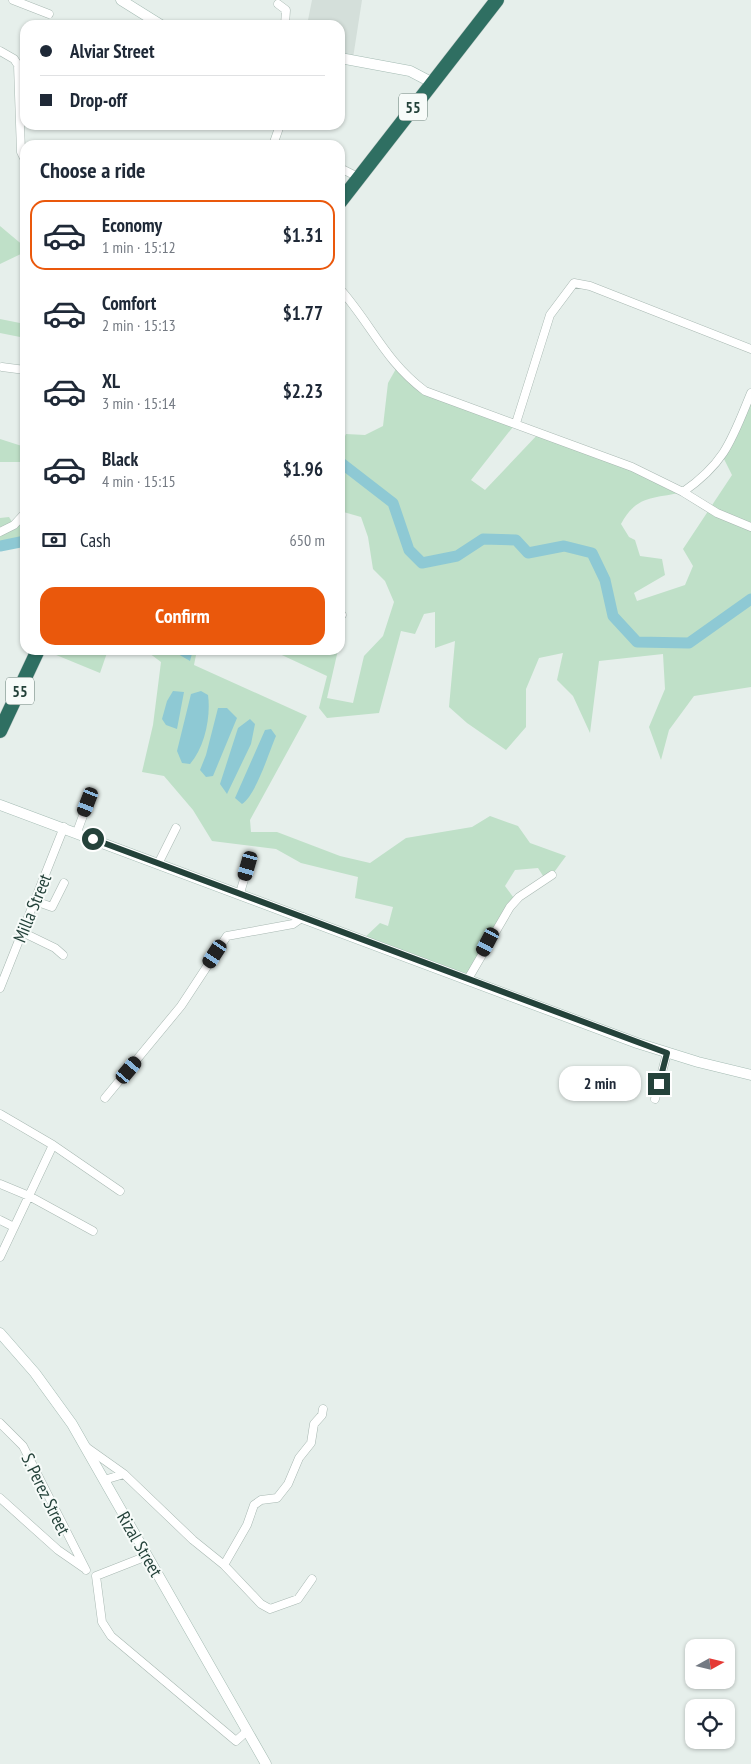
<!DOCTYPE html>
<html lang="en">
<head>
<meta charset="utf-8">
<style>
  body { margin:0; font-family:"PT Sans Narrow",sans-serif; background:#f6f6f7; color:#1f2937; height:100vh; display:flex; flex-direction:column; font-size:19px; white-space:nowrap }
  * { box-sizing:border-box; margin:0 }
  p { font-size:16px; color:#747a83 }
  .icon { flex:none; width:28px; height:28px; fill:none; stroke:currentColor; stroke-width:2; stroke-linecap:round; stroke-linejoin:round }
  .map { position:relative; flex:1; overflow:hidden }
  .sheet { position:absolute; left:20px; top:140px; width:325px; height:515px; display:flex; flex-direction:column; background:#fff; border-radius:15px; box-shadow:0 1px 4px #0004 }
  .sheet>* { flex:none }
  .top-card { position:absolute; left:20px; top:20px; width:325px; height:110px; border-radius:15px; box-shadow:0 1px 4px #0004; display:grid; align-content:center; height:110px; padding:0 20px; background:#fff }
  .needle { width:32px; rotate:82deg }
  .controls { position:absolute; left:685px; top:1639px; display:grid; gap:10px }
  .controls a { display:grid; place-items:center; width:50px; height:50px; border-radius:10px; background:#fff; box-shadow:0 1px 4px #0004; font-size:25px }
  .end { position:absolute; width:22px; height:22px; margin:-11px; border:6px solid #24423a; background:#fff; box-shadow:0 0 0 2px #fff }
  .from { border-radius:50% }
  .bubble { position:absolute; height:35px; border-radius:15px; background:#fff; box-shadow:0 1px 4px #0004; font-size:16px; font-weight:700; line-height:35px; text-align:center }
  .car { position:absolute; width:15px; height:30px; margin:-15px -8px; border-radius:6px; box-shadow:0 0 4px 1px #0007; background:linear-gradient(#222 24%,#8ab4d8 0 40%,#222 0 76%,#8ab4d8 0 86%,#222 0) }
  .top-card b { display:flex; align-items:center; gap:18px; height:48px; font-size:19px }
  .top-card b+b { border-top:1px solid #e0e1e3 }
  .top-card i { width:12px; height:12px; background:#1f2937 }
  ul { padding:0; list-style:none }
  li { display:flex; align-items:center; gap:15px; height:70px; margin:0 10px 8px; padding:0 10px; border:2px solid transparent; border-radius:15px }
  li div { flex:1 }
  li b { display:block; font-size:19px }
  li em { font-style:normal; font-weight:700 }
  li.active { border-color:#ea580c }
  li>.icon { width:45px; height:45px; stroke-width:1.5 }
  h2 { padding:0 20px; font-size:22px; line-height:60px }
  .pay { display:flex; align-items:center; gap:12px; height:55px; padding:0 20px; font-size:19px }
  .pay p { margin-inline-start:auto }
  .primary-button { display:flex; gap:10px; margin-top:auto; padding:10px 20px }
  .primary-button a { flex:1; height:58px; border-radius:15px; background:#ea580c; color:#fff; font-size:20px; font-weight:700; line-height:58px; text-align:center }
  .map>svg:first-child { display:block }
</style>
</head>
<body>
<div class="map">
<svg width="751" height="1764" viewBox="0 0 751 1764">
  <rect width="100%" height="100%" fill="#e6efeb"/>
  <path fill="#d4dfda" d="M312 0H362L353 58 340 56V25H307Z"/>
  <path fill="#bfe0c8" d="M0 226 25 247V252L0 264Z
    M0 319 25 324V338L0 333Z
    M397 367 425 391 516 423 471 480 485 490 540 432 683 492C655 499 637 494 621 524L629 537 635 540 640 556 662 559 665 575 634 593 637 601 685 585 693 566 683 549 732 475 723 457 751 391V687L694 696 669 730 661 760 649 727 665 689 663 654 599 661 590 733 573 696 557 680 563 653 539 658 526 689V727L506 750 467 723 449 707 455 641 435 648V612L424 614 415 634 401 631 379 713 327 718 319 708 327 676 271 650H338L327 698 353 703 364 656 383 636 394 602 385 581 373 569 368 537 361 517 340 511V447L346 434 365 435 383 426 388 383Z
    M0 439 25 447V462H0Z
    M9 517 14 525 25 520V539L0 546V518Z
    M44 650H108L100 673Z
    M145 650H197L194 665 307 716 250 820 251 832H277L340 856 370 863 406 838 472 827 490 816 518 826 530 843 566 856 552 875 545 879 538 868 515 870 505 886 516 901 468 979 362 940 380 923 388 926 393 907 355 898 358 877 301 863 276 849 212 841 193 810 164 776 142 772 153 725 161 662Z"/>
  <path fill="#8ec9d4" d="M179 650H193L190 661 178 654Z
    M173 691 184 692 177 729 166 725 162 719 167 701Z
    M201 691 208 695C211 716 205 747 190 764L182 763 177 751 191 694Z
    M218 708H227L237 718 213 776 206 777 200 770 206 755Z
    M250 719 255 724 251 744 227 794 220 784 238 728Z
    M271 729 276 736C269 752 256 795 242 804L235 798 265 730Z"/>
  <g fill="none" stroke-linecap="round" stroke-linejoin="round">
    <path stroke="#8ec9d4" stroke-width="11" d="M340 462 393 503 409 550 422 563 457 556 483 539 516 540 528 553 564 546 592 553 605 580 613 616 637 642 689 643 751 599
      M0 546 25 541"/>
    <defs>
      <path id="street" d="M13 0 49 14
        M278 4 286 10 285 25
        M0 51 14 59 18 65 21 152 25 160
        M273 145 280 125
        M340 168 358 177
        M340 289C372 325 384 360 425 391L632 467 683 492 717 513 751 527
        M2 367 25 370
        M516 423 550 315 574 283 590 286 751 349
        M683 492C726 462 732 439 751 393
        M0 532 14 525 25 513
        M340 614 342 615
        M77 832 88 802
        M158 864 176 828
        M240 893 248 866
        M35 901 52 907 64 883
        M22 932 55 948 63 955
        M468 979 510 907 519 897 552 875
        M0 988 64 827
        M105 1098 181 1006 227 936 293 924 303 917
        M655 1099 667 1053
        M0 1114 53 1145
        M0 1184 29 1196 93 1231
        M0 1220 14 1227
        M0 1257 53 1145 120 1191
        M0 1423 23 1446 86 1570
        M86 1447 124 1474
        M104 1480 124 1474 193 1540 224 1565 261 1604 270 1609 298 1599 312 1579
        M0 1498 58 1550 84 1568
        M224 1565 247 1525 254 1505 261 1500 277 1498 288 1484 299 1458 311 1443 314 1424 322 1415 323 1409
        M96 1576 102 1622 111 1636 236 1741 246 1732
        M96 1576 147 1556"/>
      <path id="secondary" d="M121 0 161 25
        M340 58 410 71 433 83
        M0 805 637 1043 698 1062 751 1075
        M0 1333 35 1373 72 1424 266 1764"/>
      <path id="highway" d="M340 202 497 0
        M0 731 38 650"/>
    </defs>
    <use href="#street" stroke="#a8b8b2" stroke-width="9"/>
    <use href="#secondary" stroke="#a4bbb3" stroke-width="11"/>
    <use href="#highway" stroke="#c2cac8" stroke-width="15"/>
    <use href="#street" stroke="#fff" stroke-width="8"/>
    <use href="#secondary" stroke="#fff" stroke-width="10"/>
    <use href="#highway" stroke="#2f6f62" stroke-width="14"/>
  </g>
  <g fill="none" stroke-linecap="round" stroke-linejoin="round">
    <path stroke="#24423a" stroke-width="6" d="M93 839 667 1053 659 1084"/>
  </g>
  <g text-anchor="middle" dominant-baseline="central" stroke-width="4" stroke-linejoin="round" paint-order="stroke">
    <g fill="#f7fbf9" stroke="#637a73" stroke-width="1">
      <rect x="399" y="93.5" width="28" height="27" rx="4"/>
      <rect x="6" y="677.5" width="28" height="27" rx="4"/>
    </g>
    <g font-size="16" font-weight="bold" fill="#24423a">
      <text x="413" y="107">55</text>
      <text x="20" y="691">55</text>
    </g>
    <g font-size="18" fill="#24423a" stroke="#f7fbf9">
      <text transform="translate(32 908) rotate(-68)">Milla Street</text>
      <text transform="translate(46 1494) rotate(64)">S. Perez Street</text>
      <text transform="translate(140 1544) rotate(60)">Rizal Street</text>
    </g>
  </g>
</svg>
<div class="controls">
<a><svg class="needle" viewBox="-14 -14 28 28"><path d="M0-13l5 13h-10z" fill="#e53935"/><path d="M0 13l5-13h-10z" fill="#747a83"/></svg></a>
<a><svg class="icon" aria-label="locate" viewBox="0 0 24 24"><circle cx="12" cy="12" r="6"/><path d="M12 2v4M12 18v4M2 12h4M18 12h4"/></svg></a>
</div>
<i class="end from" style="left:93px;top:839px"></i>
<i class="end" style="left:659px;top:1084px"></i>
<div class="bubble" style="left:559px;top:1066px;width:82px">2 min</div>
<i class="car" style="left:88px;top:802px;rotate:201deg"></i>
<i class="car" style="left:248px;top:866px;rotate:196deg"></i>
<i class="car" style="left:488px;top:942px;rotate:208deg"></i>
<i class="car" style="left:215px;top:954px;rotate:213deg"></i>
<i class="car" style="left:129px;top:1070px;rotate:40deg"></i>
<div class="top-card">
<b><i class="from"></i>Alviar Street</b>
<b><i></i>Drop-off</b>
</div>
<section class="sheet">
<h2>Choose a ride</h2>
<ul>
<li class="active"><svg class="icon" aria-label="car" viewBox="0 0 24 24"><path d="M5 17H2v-5l4-1 3-4h7l3 4 3 1v5h-3M9 17h6M6 11h13"/><circle cx="7" cy="17" r="2"/><circle cx="17" cy="17" r="2"/></svg><div><b>Economy</b><p>1 min · 15:12</p></div><em>$1.31</em></li>
<li><svg class="icon" aria-label="car" viewBox="0 0 24 24"><path d="M5 17H2v-5l4-1 3-4h7l3 4 3 1v5h-3M9 17h6M6 11h13"/><circle cx="7" cy="17" r="2"/><circle cx="17" cy="17" r="2"/></svg><div><b>Comfort</b><p>2 min · 15:13</p></div><em>$1.77</em></li>
<li><svg class="icon" aria-label="car" viewBox="0 0 24 24"><path d="M5 17H2v-5l4-1 3-4h7l3 4 3 1v5h-3M9 17h6M6 11h13"/><circle cx="7" cy="17" r="2"/><circle cx="17" cy="17" r="2"/></svg><div><b>XL</b><p>3 min · 15:14</p></div><em>$2.23</em></li>
<li><svg class="icon" aria-label="car" viewBox="0 0 24 24"><path d="M5 17H2v-5l4-1 3-4h7l3 4 3 1v5h-3M9 17h6M6 11h13"/><circle cx="7" cy="17" r="2"/><circle cx="17" cy="17" r="2"/></svg><div><b>Black</b><p>4 min · 15:15</p></div><em>$1.96</em></li>
</ul>
<div class="pay"><svg class="icon" aria-label="cash" viewBox="0 0 24 24"><path d="M3 7h18v10H3z"/><circle cx="12" cy="12" r="2"/></svg>Cash<p>650 m</p></div>
<div class="primary-button"><a>Confirm</a></div>
</section>
</div>
</body>
</html>
